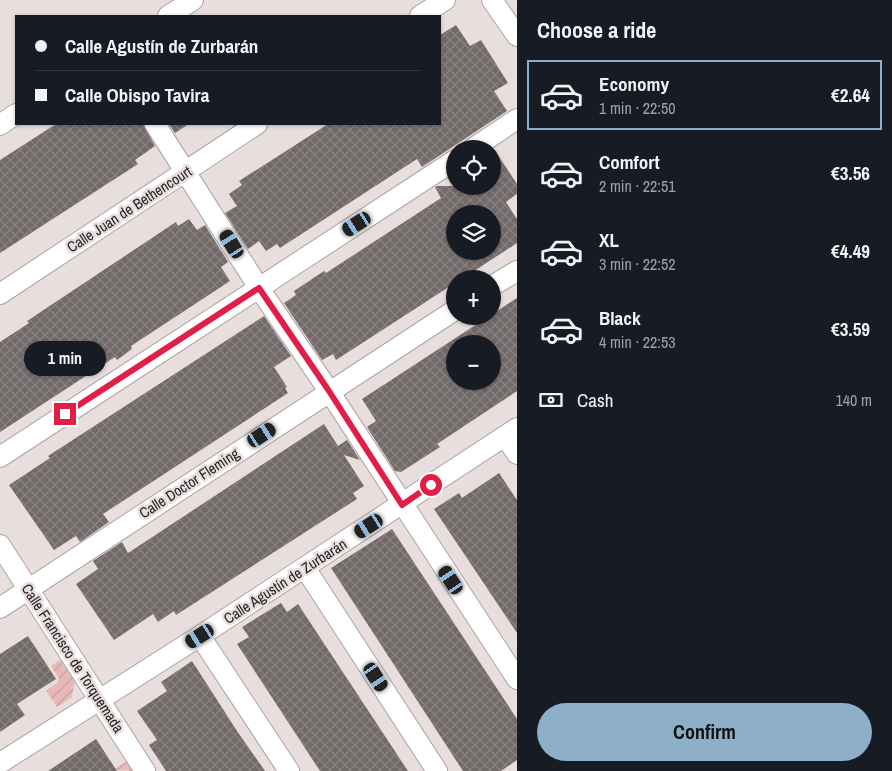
<!DOCTYPE html>
<html lang="en">
<head>
<meta charset="utf-8">
<style>
  body { margin:0; font-family:"Archivo Narrow",sans-serif; background:#242831; color:#f1f3f6; height:100vh; display:flex; flex-direction:column; font-size:19px; white-space:nowrap }
  * { box-sizing:border-box; margin:0 }
  p { font-size:16px; color:#9ea1a6 }
  .icon { flex:none; width:28px; height:28px; fill:none; stroke:currentColor; stroke-width:2; stroke-linecap:round; stroke-linejoin:round }
  .map { position:relative; flex:1; overflow:hidden }
  .panel { display:flex; flex-direction:column; background:#171b24; width:375px }
  .panel>* { flex:none }
  .hud { position:absolute; left:15px; top:15px; width:426px; height:110px; border-radius:0px; box-shadow:0 1px 4px #0004; display:grid; align-content:center; height:110px; padding:0 20px; background:#171b24 }
  .tools { position:absolute; left:446px; top:140px; display:grid; gap:10px }
  .tools a { display:grid; place-items:center; width:55px; height:55px; border-radius:50%; background:#171b24; box-shadow:0 1px 4px #0004; font-size:25px }
  .end { position:absolute; width:22px; height:22px; margin:-11px; border:6px solid #e11d48; background:#fff; box-shadow:0 0 0 2px #fff }
  .from { border-radius:50% }
  .bubble { position:absolute; height:35px; border-radius:18px; background:#171b24; box-shadow:0 1px 4px #0004; font-size:16px; font-weight:700; line-height:35px; text-align:center }
  .car { position:absolute; width:15px; height:30px; margin:-15px -8px; border-radius:6px; box-shadow:0 0 4px 1px #0007; background:linear-gradient(#222 24%,#8ab4d8 0 40%,#222 0 76%,#8ab4d8 0 86%,#222 0) }
  .hud b { display:flex; align-items:center; gap:18px; height:48px; font-size:19px }
  .hud b+b { border-top:1px solid #363941 }
  .hud i { width:12px; height:12px; background:#f1f3f6 }
  ul { padding:0; list-style:none }
  li { display:flex; align-items:center; gap:15px; height:70px; margin:0 10px 8px; padding:0 10px; border:2px solid transparent; border-radius:0px }
  li div { flex:1 }
  li b { display:block; font-size:19px }
  li em { font-style:normal; font-weight:700 }
  li.current { border-color:#8dafc8 }
  li>.icon { width:45px; height:45px; stroke-width:1.5 }
  h2 { padding:0 20px; font-size:22px; line-height:60px }
  .pay { display:flex; align-items:center; gap:12px; height:55px; padding:0 20px; font-size:19px }
  .pay p { margin-inline-start:auto }
  .action { display:flex; gap:10px; margin-top:auto; padding:10px 20px }
  .action a { flex:1; height:58px; border-radius:30px; background:#8dafc8; color:#111; font-size:20px; font-weight:700; line-height:58px; text-align:center }
  main { display:flex; flex:1; min-height:0 }
  .map>svg:first-child { display:block }
</style>
</head>
<body>
<main>
<div class="map">
<svg width="517" height="771" viewBox="0 0 517 771">
  <defs>
    <pattern id="garden-furrows" width="10" height="10" patternUnits="userSpaceOnUse" patternTransform="scale(1.25)"><rect width="10" height="10" fill="#e8b9b8"/><path d="M-1 1l2-2M0 10L10 0M9 11l2-2" fill="none" stroke="#c79f9e"/></pattern>
    <pattern id="building-cross-hatch" width="8" height="8" patternUnits="userSpaceOnUse" patternTransform="scale(1.25)"><rect width="8" height="8" fill="#726969"/><path d="M0 0l8 8M0 8l8-8" fill="none" stroke="#888282"/></pattern>
  </defs>
  <rect width="100%" height="100%" fill="#e8dede"/>
  <path fill="url(#garden-furrows)" d="M60 660 75 681 72 697 57 707 46 691 58 682 59 678 51 666Z
    M127 761 133 771 113 770Z"/>
  <path fill="url(#building-cross-hatch)" fill-rule="evenodd" d="M456 25 470 46 481 40 508 83 494 91 507 111 422 167 417 159 280 248 277 244 266 251 259 241 248 249 225 213 237 206 229 194 242 185 239 181 328 124H440V35Z
    M56 124H143L155 146 135 160 138 164 0 253V160Z
    M169 124H189L175 133Z
    M494 149 517 184V194L506 202 517 219V243L462 279H455V283L336 360 333 354 322 360 284 303 296 295 294 291 324 271 326 273 441 198 435 187 437 186H492ZM455 214H492V251H455Z
    M189 219 197 230 205 225 228 262 221 267 230 281 131 346 132 349 117 360 115 357 0 432V342L29 323 27 321 176 222 178 226Z
    M517 298V391L437 444 440 447 401 472 395 471 367 427 376 421 362 399ZM455 344H492V381H455Z
    M264 316 291 356 274 367 287 387 285 388 288 393 103 514 109 522 80 542 76 536 54 550 9 485 50 458 48 456Z
    M324 424 338 446 347 440 360 460 344 455 364 486 353 493 357 499 176 615 174 611 158 622 153 614 114 640 76 584 98 569 93 561 122 542 128 553Z
    M499 473 517 500V633L434 509 459 493 462 498Z
    M392 529 517 719V760L501 771H463L331 568Z
    M281 603 287 612 298 604 408 771H320L237 644 249 637 242 627Z
    M28 636 56 679 17 704 25 715 0 732V654Z
    M192 661 237 731 265 771H166L149 745 157 740 137 711 167 691 161 682Z
    M96 739 117 771H48Z"/>
  <g fill="none" stroke-linecap="round" stroke-linejoin="round">
    <defs>
      <path id="street" d="M492 0 517 36
        M168 16 193 0
        M420 16 445 0
        M155 124 259 288 329 391 517 679
        M0 125 16 114
        M472 149 517 119
        M492 286 517 271
        M0 294 257 124
        M505 436 517 454
        M0 457 455 160
        M0 545 145 771
        M305 568 437 771
        M0 608 455 310
        M200 636 289 771
        M0 763 200 636 517 428"/>
    </defs>
    <use href="#street" stroke="#aca3a2" stroke-width="22"/>
    <use href="#street" stroke="#fff" stroke-width="20"/>
  </g>
  <g fill="none" stroke-linecap="round" stroke-linejoin="round">
    <path stroke="#e11d48" stroke-width="6" d="M65 414 259 288 329 391 402 505 431 485"/>
  </g>
  <g text-anchor="middle" dominant-baseline="central" stroke-width="5" stroke-linejoin="round" paint-order="stroke">
    <g font-size="15" fill="#221e1e" stroke="#e8dede">
      <text transform="translate(129 209) rotate(-33)">Calle Juan de Bethencourt</text>
      <text transform="translate(189 483) rotate(-33)">Calle Doctor Fleming</text>
      <text transform="translate(285 581) rotate(-33)">Calle Agustín de Zurbarán</text>
      <text transform="translate(73 658) rotate(57)">Calle Francisco de Torquemada</text>
    </g>
  </g>
</svg>
<div class="tools">
<a><svg class="icon" aria-label="locate" viewBox="0 0 24 24"><circle cx="12" cy="12" r="6"/><path d="M12 2v4M12 18v4M2 12h4M18 12h4"/></svg></a>
<a><svg class="icon" aria-label="layers" viewBox="0 0 24 24"><path d="M12 4l9 5-9 5-9-5zM3 14l9 5 9-5"/></svg></a>
<a>+</a>
<a>−</a>
</div>
<i class="end from" style="left:431px;top:485px"></i>
<i class="end" style="left:65px;top:414px"></i>
<div class="bubble" style="left:24px;top:341px;width:82px">1 min</div>
<i class="car" style="left:357px;top:224px;rotate:237deg"></i>
<i class="car" style="left:232px;top:244px;rotate:328deg"></i>
<i class="car" style="left:262px;top:435px;rotate:57deg"></i>
<i class="car" style="left:369px;top:526px;rotate:237deg"></i>
<i class="car" style="left:451px;top:580px;rotate:326deg"></i>
<i class="car" style="left:200px;top:636px;rotate:238deg"></i>
<i class="car" style="left:376px;top:677px;rotate:147deg"></i>
<div class="hud">
<b><i class="from"></i>Calle Agustín de Zurbarán</b>
<b><i></i>Calle Obispo Tavira</b>
</div>
</div>
<section class="panel">
<h2>Choose a ride</h2>
<ul>
<li class="current"><svg class="icon" aria-label="car" viewBox="0 0 24 24"><path d="M5 17H2v-5l4-1 3-4h7l3 4 3 1v5h-3M9 17h6M6 11h13"/><circle cx="7" cy="17" r="2"/><circle cx="17" cy="17" r="2"/></svg><div><b>Economy</b><p>1 min · 22:50</p></div><em>€2.64</em></li>
<li><svg class="icon" aria-label="car" viewBox="0 0 24 24"><path d="M5 17H2v-5l4-1 3-4h7l3 4 3 1v5h-3M9 17h6M6 11h13"/><circle cx="7" cy="17" r="2"/><circle cx="17" cy="17" r="2"/></svg><div><b>Comfort</b><p>2 min · 22:51</p></div><em>€3.56</em></li>
<li><svg class="icon" aria-label="car" viewBox="0 0 24 24"><path d="M5 17H2v-5l4-1 3-4h7l3 4 3 1v5h-3M9 17h6M6 11h13"/><circle cx="7" cy="17" r="2"/><circle cx="17" cy="17" r="2"/></svg><div><b>XL</b><p>3 min · 22:52</p></div><em>€4.49</em></li>
<li><svg class="icon" aria-label="car" viewBox="0 0 24 24"><path d="M5 17H2v-5l4-1 3-4h7l3 4 3 1v5h-3M9 17h6M6 11h13"/><circle cx="7" cy="17" r="2"/><circle cx="17" cy="17" r="2"/></svg><div><b>Black</b><p>4 min · 22:53</p></div><em>€3.59</em></li>
</ul>
<div class="pay"><svg class="icon" aria-label="cash" viewBox="0 0 24 24"><path d="M3 7h18v10H3z"/><circle cx="12" cy="12" r="2"/></svg>Cash<p>140 m</p></div>
<div class="action"><a>Confirm</a></div>
</section>
</main>
</body>
</html>
